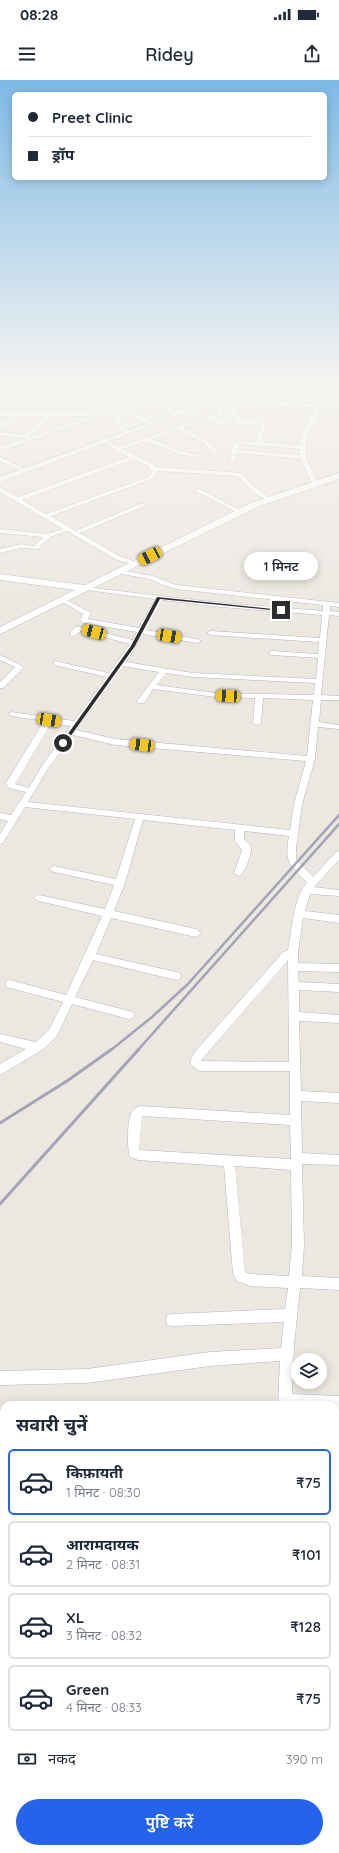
<!DOCTYPE html>
<html lang="hi">
<head>
<meta charset="utf-8">
<style>
  body { margin:0; font-family:Quicksand,"Noto Sans Devanagari",sans-serif; background:#f2f2f3; color:#1f2937; height:100vh; display:flex; flex-direction:column; font-size:15px; white-space:nowrap }
  * { box-sizing:border-box; margin:0 }
  p { font-size:13px; color:#747a83 }
  .icon { flex:none; width:22px; height:22px; fill:none; stroke:currentColor; stroke-width:2; stroke-linecap:round; stroke-linejoin:round }
  .map { position:relative; flex:1; overflow:hidden }
  .panel { position:absolute; left:0px; top:1321px; width:339px; height:452px; display:flex; flex-direction:column; background:#fff; border-radius:12px 12px 0 0; box-shadow:0 2px 10px #0003 }
  .panel>* { flex:none }
  .banner { position:absolute; left:12px; top:12px; width:315px; height:88px; border-radius:6px; box-shadow:0 2px 10px #0003; display:grid; align-content:center; height:88px; padding:0 16px; background:#fff }
  .buttons { position:absolute; left:291px; top:1273px; display:grid; gap:8px }
  .buttons a { display:grid; place-items:center; width:36px; height:36px; border-radius:50%; background:#fff; box-shadow:0 2px 10px #0003; font-size:20px }
  .end { position:absolute; width:18px; height:18px; margin:-9px; border:5px solid #2c2c2c; background:#fff; box-shadow:0 0 0 2px #fff }
  .from { border-radius:50% }
  .bubble { position:absolute; height:28px; border-radius:14px; background:#fff; box-shadow:0 2px 10px #0003; font-size:13px; font-weight:600; line-height:28px; text-align:center }
  .car { position:absolute; width:12px; height:24px; margin:-12px -6px; border-radius:5px; box-shadow:0 0 3px 1px #0007; background:linear-gradient(#f5c518 24%,#345 0 40%,#f5c518 0 76%,#345 0 86%,#f5c518 0) }
  .banner b { display:flex; align-items:center; gap:14px; height:38px; font-size:15px }
  .banner b+b { border-top:1px solid #e0e1e3 }
  .banner i { width:10px; height:10px; background:#1f2937 }
  ul { padding:0; list-style:none }
  li { display:flex; align-items:center; gap:12px; height:66px; margin:0 8px 6px; padding:0 8px; border:2px solid #e0e1e3; border-radius:6px }
  li div { flex:1 }
  li b { display:block; font-size:15px }
  li em { font-style:normal; font-weight:600 }
  li.selected { border-color:#2563eb }
  li>.icon { width:36px; height:36px; stroke-width:1.5 }
  h2 { padding:0 16px; font-size:18px; line-height:48px }
  .pay { display:flex; align-items:center; gap:10px; height:44px; padding:0 16px; font-size:15px }
  .pay p { margin-inline-start:auto }
  .primary-button { display:flex; gap:8px; margin-top:auto; padding:8px 16px }
  .primary-button a { flex:1; height:46px; border-radius:24px; background:#2563eb; color:#fff; font-size:16px; font-weight:600; line-height:46px; text-align:center }
  .status { display:flex; justify-content:space-between; align-items:center; height:28px; padding:0 20px; background:#fff; direction:ltr }
  .status svg { height:11px; fill:currentColor }
  header { display:flex; justify-content:space-between; align-items:center; height:52px; padding:0 16px; background:#fff; font-size:18px; font-weight:600 }
  .map>svg:first-child { display:block }
</style>
</head>
<body>
<div class="status"><b>08:28</b><svg viewBox="0 0 49 12"><path d="M0 12V9h3v3zM5 12V6h3v6zM10 12V3h3v9zM15 12V0h3v12zM26 1h20v11H26zM47 4h2v5h-2z"/></svg></div>
<header><svg class="icon" aria-label="menu" viewBox="0 0 24 24"><path d="M4 6h16M4 12h16M4 18h16"/></svg>Ridey<svg class="icon" aria-label="share" viewBox="0 0 24 24"><path d="M12 15V3M7 8l5-5 5 5M5 13v7h14v-7"/></svg></header>
<div class="map">
<svg width="339" height="1773" viewBox="0 0 339 1773">
  <rect width="100%" height="100%" fill="#ece7e0"/>
  <g fill="none" stroke-linecap="round" stroke-linejoin="round">
    <path stroke="#7fc3e2" stroke-width="1.5" d="M0 311 27 312 71 305"/>
    <defs>
      <path id="minor" d="M163 305H187C181 308 169 308 163 305Z
        M292 305H298L292 325 287 324 291 311 234 310 232 326 242 340 267 342 261 362 300 365V360L325 305H331L306 360V377L318 404 317 405 312 404 301 379 237 373 234 381H230L231 371 235 361 256 362 262 345 240 344 222 346 209 339 183 348 208 361 217 371V373H213L204 363 178 350 152 359 184 372 200 375V377L181 375 146 361 123 369 152 384 156 387 242 393 252 405 270 418V420C260 421 245 403 238 396L158 391 152 399 51 436 75 451 140 424H144V426L80 453 121 477 129 479 136 483V485L117 480 67 451 50 457 38 469 21 468 0 473V469L21 464 34 466 43 457 0 453V449L47 454 63 449 0 412V407L18 417 129 377 102 362 107 361 119 367 215 334 218 331 216 322H220L224 331 219 336 214 338 223 342 236 341 226 326 230 307H292ZM239 364 300 369V375L238 370ZM133 379 148 386 152 393 148 397 46 434 22 420Z
        M119 327 127 329 155 344 150 345 119 331 113 333 122 337 124 340 120 345 131 352V354H127L115 346 118 339 108 334 0 371V367L26 358 0 356V352L24 355 44 336H16L0 351V346L10 336H0V332H92L95 334 92 336H50L30 356 31 357Z
        M0 377 28 390 29 391 24 392 0 381Z
        M196 409H200L243 432 238 433 196 411Z
        M119 490 153 496 176 505 339 523V527L330 526V531L339 532V536L329 535 321 615 339 616V620H321L319 642 339 645V649L318 647 315 679 302 724 296 769V779L313 797 336 772 339 771V780L314 807 339 810V816L310 814 305 831 339 835V843L303 838 298 872V883L339 884V892L298 891 299 902 339 904V912L299 910V932L339 935V943L299 941 301 1011 339 1013V1023L301 1021 302 1073 339 1075V1085L302 1084 304 1165 302 1196 339 1198V1210L300 1208 294 1265 292 1314 339 1316V1330H335V1325H278L280 1281 210 1286 87 1303 0 1305V1291L87 1289 210 1272 281 1268 284 1242 172 1246 167 1245 166 1240 167 1235 172 1234 285 1229 288 1208 250 1206 237 1201 233 1193 224 1086 138 1080 130 1077C127 1070 127 1038 132 1032 134 1029 137 1027 140 1026L290 1035V991H200L191 985 190 982 194 973 283 872 288 870C292 850 293 818 307 803 290 784 284 783 289 756L244 751V760C247 762 252 765 251 770 251 776 244 795 239 796L234 793 242 770 235 761V750L143 740 125 803 114 831 196 849 201 853 196 857 111 838 96 874 176 892 180 893 181 896 180 899 176 900 93 880 75 917 133 932 134 935 133 938 129 939 72 924 57 956 42 970 0 995V984L26 969 0 962V954L36 962 49 950 63 922 6 907 5 904 6 901 10 900 66 915 102 836 39 821 36 820 34 818 36 816 39 815 105 829 114 805 54 792 49 789 54 786 116 799 135 739 25 727 3 763 0 764V754L8 741 0 739V733L11 735 26 712 9 708 6 703 44 641 12 636 8 634 12 632 74 641 107 597 54 585V581L109 593 130 564 81 551 74 556H71L70 554 75 547H81L133 560 137 552 83 543 80 540 83 534 61 521V519H65L89 532 91 533 88 539 139 548 155 519 87 510 85 509V507L221 523 323 531V525L176 509 163 505 149 499 117 493 116 492ZM162 520 221 527 322 535 320 558 211 551 207 553 211 555 319 562 318 574 272 571 268 573 272 575 318 578 316 599 193 593 126 582 143 554 197 563 201 561 197 559 146 550ZM123 586 159 592 137 621 138 623H144L153 609 216 617 255 618 253 643 257 645 261 643 263 618 313 620 307 676 115 659 76 650ZM166 593 193 597 315 603 314 615 216 613 156 605ZM51 643 71 646 43 684 29 708 15 704ZM73 655 115 665 306 681 294 724 290 750 28 722 49 687ZM288 880 289 982 201 981 202 979ZM142 1036 290 1045 291 1079 139 1070ZM235 1086 291 1090 292 1165 289 1196 250 1194 245 1192Z
        M0 575 24 587 3 608H0V602L15 587 0 580Z
        M335 1376H339V1390H335Z
        M0 1605H4V1621H0Z
        M4 1738V1756L0 1757V1739Z
        M38 1769H56V1773H38Z
        M300 1769H318L319 1773H301Z"/>
      <path id="tertiary" d="M182 305H188L180 322H176L175 321Z
        M182 331 187 332 0 402V397Z"/>
      <path id="secondary" d="M0 315 290 322 339 325V329L290 326 197 325 196 331 180 335 165 331 164 324 0 319ZM176 324H186L189 328 180 330 172 328 171 326Z
        M339 393V399L257 427 0 554V547L75 510 0 500V494L85 505 251 423Z"/>
    </defs>
    <use href="#minor" stroke="#b3b5be" stroke-width="1"/>
    <use href="#tertiary" stroke="#b3b5be" stroke-width="1"/>
    <use href="#secondary" stroke="#b3b5be" stroke-width="1"/>
    <use href="#minor" fill="#fff" fill-rule="evenodd"/>
    <use href="#tertiary" fill="#fff" fill-rule="evenodd"/>
    <use href="#secondary" fill="#fff" fill-rule="evenodd"/>
    <path stroke="#a3a4b4" stroke-width="2.5" d="M111 970 152 937 188 904 339 735
      M138 970 339 744"/>
    <path stroke="#a3a4b4" stroke-width="3" d="M0 1043 67 1001 112 969
      M0 1124 139 969"/>
  </g>
  <linearGradient id="sky" x2="0" y2="1"><stop stop-color="#7ebae6"/><stop offset="0.55" stop-color="#f6f4f1"/><stop offset="1" stop-color="#f6f4f1" stop-opacity="0"/></linearGradient>
  <rect width="339" height="553" fill="url(#sky)"/>
  <path fill="#2c2c2c" d="M157 517 283 530 281 531 160 519 135 566 65 664H62V662L131 566Z"/>
</svg>
<div class="buttons">
<a><svg class="icon" aria-label="layers" viewBox="0 0 24 24"><path d="M12 4l9 5-9 5-9-5zM3 14l9 5 9-5"/></svg></a>
</div>
<i class="end from" style="left:63px;top:663px"></i>
<i class="end" style="left:281px;top:530px"></i>
<div class="bubble" style="left:244px;top:472px;width:74px">1 मिनट</div>
<i class="car" style="left:150px;top:476px;rotate:244deg"></i>
<i class="car" style="left:94px;top:552px;rotate:285deg"></i>
<i class="car" style="left:169px;top:556px;rotate:100deg"></i>
<i class="car" style="left:228px;top:616px;rotate:273deg"></i>
<i class="car" style="left:49px;top:640px;rotate:99deg"></i>
<i class="car" style="left:142px;top:665px;rotate:277deg"></i>
<div class="banner">
<b><i class="from"></i>Preet Clinic</b>
<b><i></i>ड्रॉप</b>
</div>
<section class="panel">
<h2>सवारी चुनें</h2>
<ul>
<li class="selected"><svg class="icon" aria-label="car" viewBox="0 0 24 24"><path d="M5 17H2v-5l4-1 3-4h7l3 4 3 1v5h-3M9 17h6M6 11h13"/><circle cx="7" cy="17" r="2"/><circle cx="17" cy="17" r="2"/></svg><div><b>किफ़ायती</b><p>1 मिनट · 08:30</p></div><em>₹75</em></li>
<li><svg class="icon" aria-label="car" viewBox="0 0 24 24"><path d="M5 17H2v-5l4-1 3-4h7l3 4 3 1v5h-3M9 17h6M6 11h13"/><circle cx="7" cy="17" r="2"/><circle cx="17" cy="17" r="2"/></svg><div><b>आरामदायक</b><p>2 मिनट · 08:31</p></div><em>₹101</em></li>
<li><svg class="icon" aria-label="car" viewBox="0 0 24 24"><path d="M5 17H2v-5l4-1 3-4h7l3 4 3 1v5h-3M9 17h6M6 11h13"/><circle cx="7" cy="17" r="2"/><circle cx="17" cy="17" r="2"/></svg><div><b>XL</b><p>3 मिनट · 08:32</p></div><em>₹128</em></li>
<li><svg class="icon" aria-label="car" viewBox="0 0 24 24"><path d="M5 17H2v-5l4-1 3-4h7l3 4 3 1v5h-3M9 17h6M6 11h13"/><circle cx="7" cy="17" r="2"/><circle cx="17" cy="17" r="2"/></svg><div><b>Green</b><p>4 मिनट · 08:33</p></div><em>₹75</em></li>
</ul>
<div class="pay"><svg class="icon" aria-label="cash" viewBox="0 0 24 24"><path d="M3 7h18v10H3z"/><circle cx="12" cy="12" r="2"/></svg>नकद<p>390 m</p></div>
<div class="primary-button"><a>पुष्टि करें</a></div>
</section>
</div>
</body>
</html>
